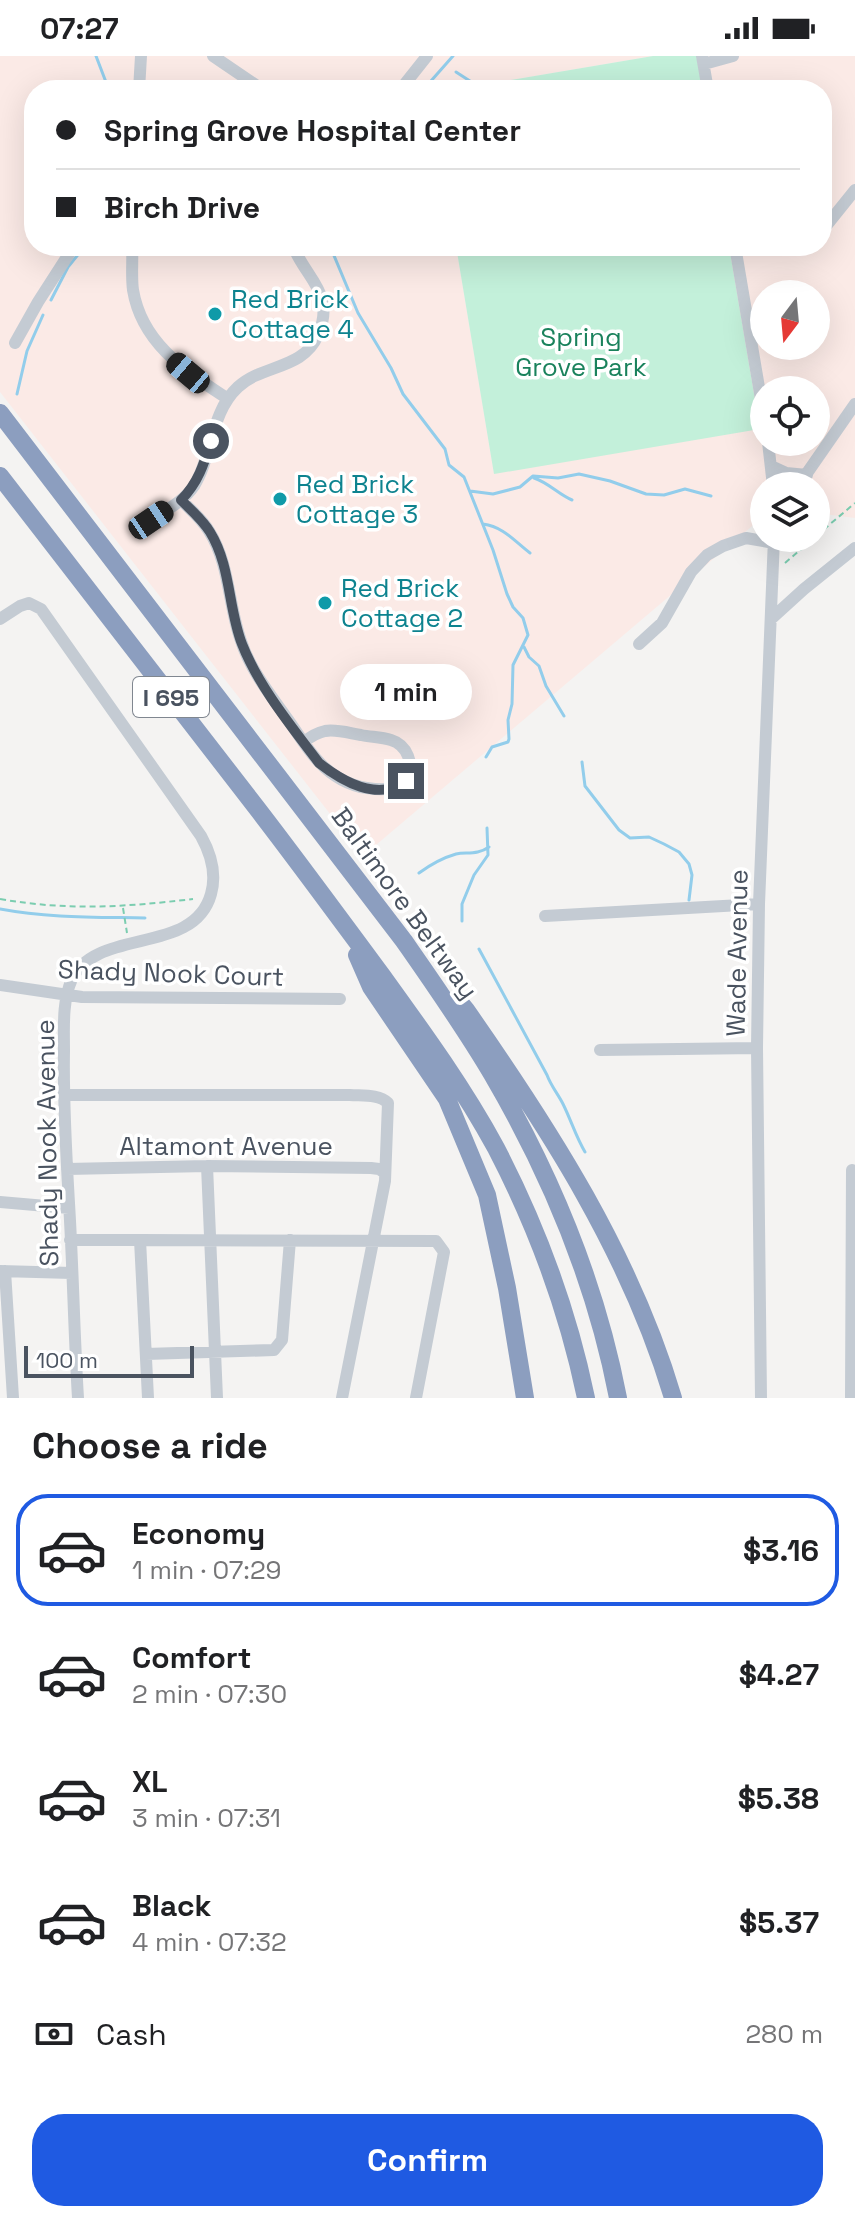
<!DOCTYPE html>
<html lang="en">
<head>
<meta charset="utf-8">
<style>
  body { margin:0; font-family:"Space Grotesk",sans-serif; background:#f6f6f6; color:#202124; height:100vh; display:flex; flex-direction:column; font-size:30px; white-space:nowrap }
  * { box-sizing:border-box; margin:0 }
  p { font-size:26px; color:#757577 }
  .icon { flex:none; width:44px; height:44px; fill:none; stroke:currentColor; stroke-width:2; stroke-linecap:round; stroke-linejoin:round }
  .map { position:relative; height:1342px; overflow:hidden }
  .details { display:flex; flex-direction:column; background:#fff; flex:1 }
  .details>* { flex:none }
  .hud { position:absolute; left:24px; top:24px; width:808px; height:176px; border-radius:32px; box-shadow:0 8px 32px #0002; display:grid; align-content:center; height:176px; padding:0 32px; background:#fff }
  .needle { width:52px; rotate:196deg }
  .fabs { position:absolute; left:750px; top:224px; display:grid; gap:16px }
  .fabs a { display:grid; place-items:center; width:80px; height:80px; border-radius:50%; background:#fff; box-shadow:0 8px 32px #0002; font-size:40px }
  .scale { position:absolute; left:24px; bottom:20px; width:170px; box-sizing:border-box; padding-left:8px; border:4px solid #4a5360; border-top:0; font-size:22px; line-height:28px; white-space:nowrap; color:#4a5360; -webkit-text-stroke:6px #fff; paint-order:stroke }
  .end { position:absolute; width:36px; height:36px; margin:-18px; border:10px solid #4a5360; background:#fff; box-shadow:0 0 0 4px #fff }
  .from { border-radius:50% }
  .bubble { position:absolute; height:56px; border-radius:28px; background:#fff; box-shadow:0 8px 32px #0002; font-size:26px; font-weight:800; line-height:56px; text-align:center }
  .car { position:absolute; width:24px; height:48px; margin:-24px -12px; border-radius:10px; box-shadow:0 0 6px 2px #0007; background:linear-gradient(#222 24%,#8ab4d8 0 40%,#222 0 76%,#8ab4d8 0 86%,#222 0) }
  .hud b { display:flex; align-items:center; gap:28px; height:76px; font-size:30px }
  .hud b+b { border-top:2px solid #e0e0e0 }
  .hud i { width:20px; height:20px; background:#202124 }
  ul { padding:0; list-style:none }
  li { display:flex; align-items:center; gap:24px; height:112px; margin:0 16px 12px; padding:0 16px; border:4px solid transparent; border-radius:32px }
  li div { flex:1 }
  li b { display:block; font-size:30px }
  li em { font-style:normal; font-weight:800 }
  li.selected { border-color:#1f5ae2 }
  li>.icon { width:72px; height:72px; stroke-width:1.5 }
  h2 { padding:0 32px; font-size:36px; line-height:96px }
  .pay { display:flex; align-items:center; gap:20px; height:88px; padding:0 32px; font-size:30px }
  .pay p { margin-inline-start:auto }
  .cta { display:flex; gap:16px; margin-top:auto; padding:16px 32px }
  .cta a { flex:1; height:92px; border-radius:32px; background:#1f5ae2; color:#fff; font-size:32px; font-weight:800; line-height:92px; text-align:center }
  .status { display:flex; justify-content:space-between; align-items:center; height:56px; padding:0 40px; background:#fff; direction:ltr }
  .status svg { height:22px; fill:currentColor }
  .map>svg:first-child { display:block }
</style>
</head>
<body>
<div class="status"><b>07:27</b><svg viewBox="0 0 49 12"><path d="M0 12V9h3v3zM5 12V6h3v6zM10 12V3h3v9zM15 12V0h3v12zM26 1h20v11H26zM47 4h2v5h-2z"/></svg></div>
<div class="map">
<svg width="855" height="1342" viewBox="0 0 855 1342">
  <rect width="100%" height="100%" fill="#f4f3f2"/>
  <path fill="#fbeae6" fill-rule="evenodd" d="M0 0H653L452 34H34V190H456L494 417 729 190H822V34H703L697 0H855V462L816 457V430H764V460L363 800 0 336ZM764 238H816V290H764ZM764 334H816V386H764Z"/>
  <path fill="#c3f0da" d="M653 0H697L703 34H452Z
    M456 190H729L760 373 494 418Z"/>
  <g fill="none" stroke-linecap="round" stroke-linejoin="round">
    <path stroke="#92cdeb" stroke-width="3" d="M96 0 109 34
      M456 16 473 27
      M206 34 228 30 239 34
      M423 34 453 0
      M330 190 358 257 391 312 403 338 445 393 449 409 464 421 493 494 507 538 513 551 523 562 528 579 513 609 512 648 508 664 509 683 508 686 492 691 486 701
      M51 244 68 211 85 190
      M17 338 27 295 43 259
      M534 422C549 427 558 438 572 444
      M470 435 493 438 520 431 533 420 558 422 579 418 610 425 646 438 664 439 685 433 711 440
      M483 468C504 471 514 485 530 497
      M524 591 529 601 539 610 546 630 564 660
      M582 706 585 730 619 774 630 782 649 781 664 788 679 796 689 808 692 819 689 844
      M419 817C430 809 442 802 456 798 467 796 478 799 489 791
      M0 853C48 862 96 861 145 862
      M462 865V848L474 819 488 799 487 772
      M479 893 547 1019C551 1030 558 1038 563 1048 571 1064 576 1081 585 1096"/>
    <path stroke="#7bcdb0" stroke-width="2" stroke-dasharray="6 4" stroke-linecap="butt" d="M577 31 578 34
      M816 480 855 447
      M785 507 814 482
      M0 843C69 855 124 851 193 843
      M123 852 127 877"/>
    <path stroke="#c4cbd3" stroke-width="12" d="M213 0 263 34
      M702 0 708 34
      M704 8 733 0
      M139 34 141 0
      M400 34 427 0
      M822 175 855 134
      M132 190C133 205 131 219 133 234 142 288 186 315 228 343
      M735 190 764 361
      M15 287 38 246 74 190
      M768 386 773 430
      M771 410 786 417 807 419
      M798 430 855 348
      M181 444C191 454 202 463 209 475 230 508 228 549 241 585 251 616 273 642 291 668 300 681 309 696 320 707 332 720 350 730 367 732 380 734 399 735 406 723 415 708 407 689 391 684 381 681 370 681 361 679 349 677 336 673 325 675 316 677 310 681 304 686
      M151 464C165 455 184 445 194 430 213 399 210 357 238 331 263 308 303 314 318 279 336 237 306 223 293 190
      M0 563 20 550 29 547 41 553 201 780C211 798 217 817 211 838 194 900 97 871 72 923 62 945 64 972 64 995 63 1046 66 1096 69 1147 73 1212 74 1277 78 1342
      M771 563 804 533 855 492
      M639 588 662 567 691 516 707 499 723 490 746 482 774 487
      M545 860 759 848
      M0 929 82 941 340 943
      M600 994 757 992
      M63 1039H350C362 1040 379 1038 388 1047L385 1125 342 1342
      M207 1110 217 1342
      M67 1113 207 1110 371 1112 379 1113 385 1117
      M0 1146 69 1152
      M70 1184H140L148 1342
      M140 1184 436 1185 444 1196 416 1342
      M0 1215 72 1217
      M5 1215 13 1342
      M146 1298 274 1294 282 1284 290 1184
      M761 1342 757 992 759 848 774 482
      M851 1342 852 1114"/>
    <path stroke="#8c9ebf" stroke-width="18" d="M0 357 404 885C434 928 465 972 492 1018 551 1119 596 1227 618 1342
      M0 420C85 530 170 640 256 751 300 808 343 867 386 925 425 979 464 1033 496 1092 537 1171 568 1255 586 1342
      M357 899 371 931 447 1043 487 1139 507 1232 525 1342
      M457 943 466 954C550 1074 631 1200 673 1342"/>
  </g>
  <g fill="none" stroke-linecap="round" stroke-linejoin="round">
    <path stroke="#4a5360" stroke-width="10" d="M211 385C204 408 198 427 181 444 191 454 202 463 210 476 231 510 228 552 242 588 259 631 291 670 319 707 342 725 378 746 406 725"/>
  </g>
  <g fill="#0f9aa8" stroke="#fff" stroke-width="3">
    <circle cx="215" cy="258" r="8"/>
    <circle cx="280" cy="443" r="8"/>
    <circle cx="325" cy="547" r="8"/>
  </g>
  <g text-anchor="middle" dominant-baseline="central" stroke-width="7" stroke-linejoin="round" paint-order="stroke">
    <rect fill="#fff" stroke="#808790" stroke-width="2" x="133" y="621" width="76" height="40" rx="6"/>
    <g font-size="24" font-weight="bold" fill="#4a5360">
      <text x="171" y="641">I 695</text>
    </g>
    <g font-size="26" fill="#0d838f" stroke="#fff" text-anchor="start">
      <text x="231" y="243">Red Brick<tspan x="231" dy="30">Cottage 4</tspan></text>
      <text x="296" y="428">Red Brick<tspan x="296" dy="30">Cottage 3</tspan></text>
      <text x="341" y="532">Red Brick<tspan x="341" dy="30">Cottage 2</tspan></text>
    </g>
    <g font-size="26" fill="#1a825c" stroke="#fff">
      <text x="581" y="281">Spring<tspan x="581" dy="30">Grove Park</tspan></text>
    </g>
    <g font-size="26" fill="#4a5360" stroke="#fff">
      <text transform="translate(405 847) rotate(54)">Baltimore Beltway</text>
      <text transform="translate(737 897) rotate(-89)">Wade Avenue</text>
      <text transform="translate(171 917) rotate(2)">Shady Nook Court</text>
      <text transform="translate(47 1087) rotate(-91)">Shady Nook Avenue</text>
      <text x="226" y="1090">Altamont Avenue</text>
    </g>
  </g>
</svg>
<div class="fabs">
<a><svg class="needle" viewBox="-14 -14 28 28"><path d="M0-13l5 13h-10z" fill="#e53935"/><path d="M0 13l5-13h-10z" fill="#757577"/></svg></a>
<a><svg class="icon" aria-label="locate" viewBox="0 0 24 24"><circle cx="12" cy="12" r="6"/><path d="M12 2v4M12 18v4M2 12h4M18 12h4"/></svg></a>
<a><svg class="icon" aria-label="layers" viewBox="0 0 24 24"><path d="M12 4l9 5-9 5-9-5zM3 14l9 5 9-5"/></svg></a>
</div>
<div class="scale">100 m</div>
<i class="end from" style="left:211px;top:385px"></i>
<i class="end" style="left:406px;top:725px"></i>
<div class="bubble" style="left:340px;top:608px;width:132px">1 min</div>
<i class="car" style="left:188px;top:317px;rotate:310deg"></i>
<i class="car" style="left:151px;top:464px;rotate:56deg"></i>
<div class="hud">
<b><i class="from"></i>Spring Grove Hospital Center</b>
<b><i></i>Birch Drive</b>
</div>
</div>
<section class="details">
<h2>Choose a ride</h2>
<ul>
<li class="selected"><svg class="icon" aria-label="car" viewBox="0 0 24 24"><path d="M5 17H2v-5l4-1 3-4h7l3 4 3 1v5h-3M9 17h6M6 11h13"/><circle cx="7" cy="17" r="2"/><circle cx="17" cy="17" r="2"/></svg><div><b>Economy</b><p>1 min · 07:29</p></div><em>$3.16</em></li>
<li><svg class="icon" aria-label="car" viewBox="0 0 24 24"><path d="M5 17H2v-5l4-1 3-4h7l3 4 3 1v5h-3M9 17h6M6 11h13"/><circle cx="7" cy="17" r="2"/><circle cx="17" cy="17" r="2"/></svg><div><b>Comfort</b><p>2 min · 07:30</p></div><em>$4.27</em></li>
<li><svg class="icon" aria-label="car" viewBox="0 0 24 24"><path d="M5 17H2v-5l4-1 3-4h7l3 4 3 1v5h-3M9 17h6M6 11h13"/><circle cx="7" cy="17" r="2"/><circle cx="17" cy="17" r="2"/></svg><div><b>XL</b><p>3 min · 07:31</p></div><em>$5.38</em></li>
<li><svg class="icon" aria-label="car" viewBox="0 0 24 24"><path d="M5 17H2v-5l4-1 3-4h7l3 4 3 1v5h-3M9 17h6M6 11h13"/><circle cx="7" cy="17" r="2"/><circle cx="17" cy="17" r="2"/></svg><div><b>Black</b><p>4 min · 07:32</p></div><em>$5.37</em></li>
</ul>
<div class="pay"><svg class="icon" aria-label="cash" viewBox="0 0 24 24"><path d="M3 7h18v10H3z"/><circle cx="12" cy="12" r="2"/></svg>Cash<p>280 m</p></div>
<div class="cta"><a>Confirm</a></div>
</section>
</body>
</html>
